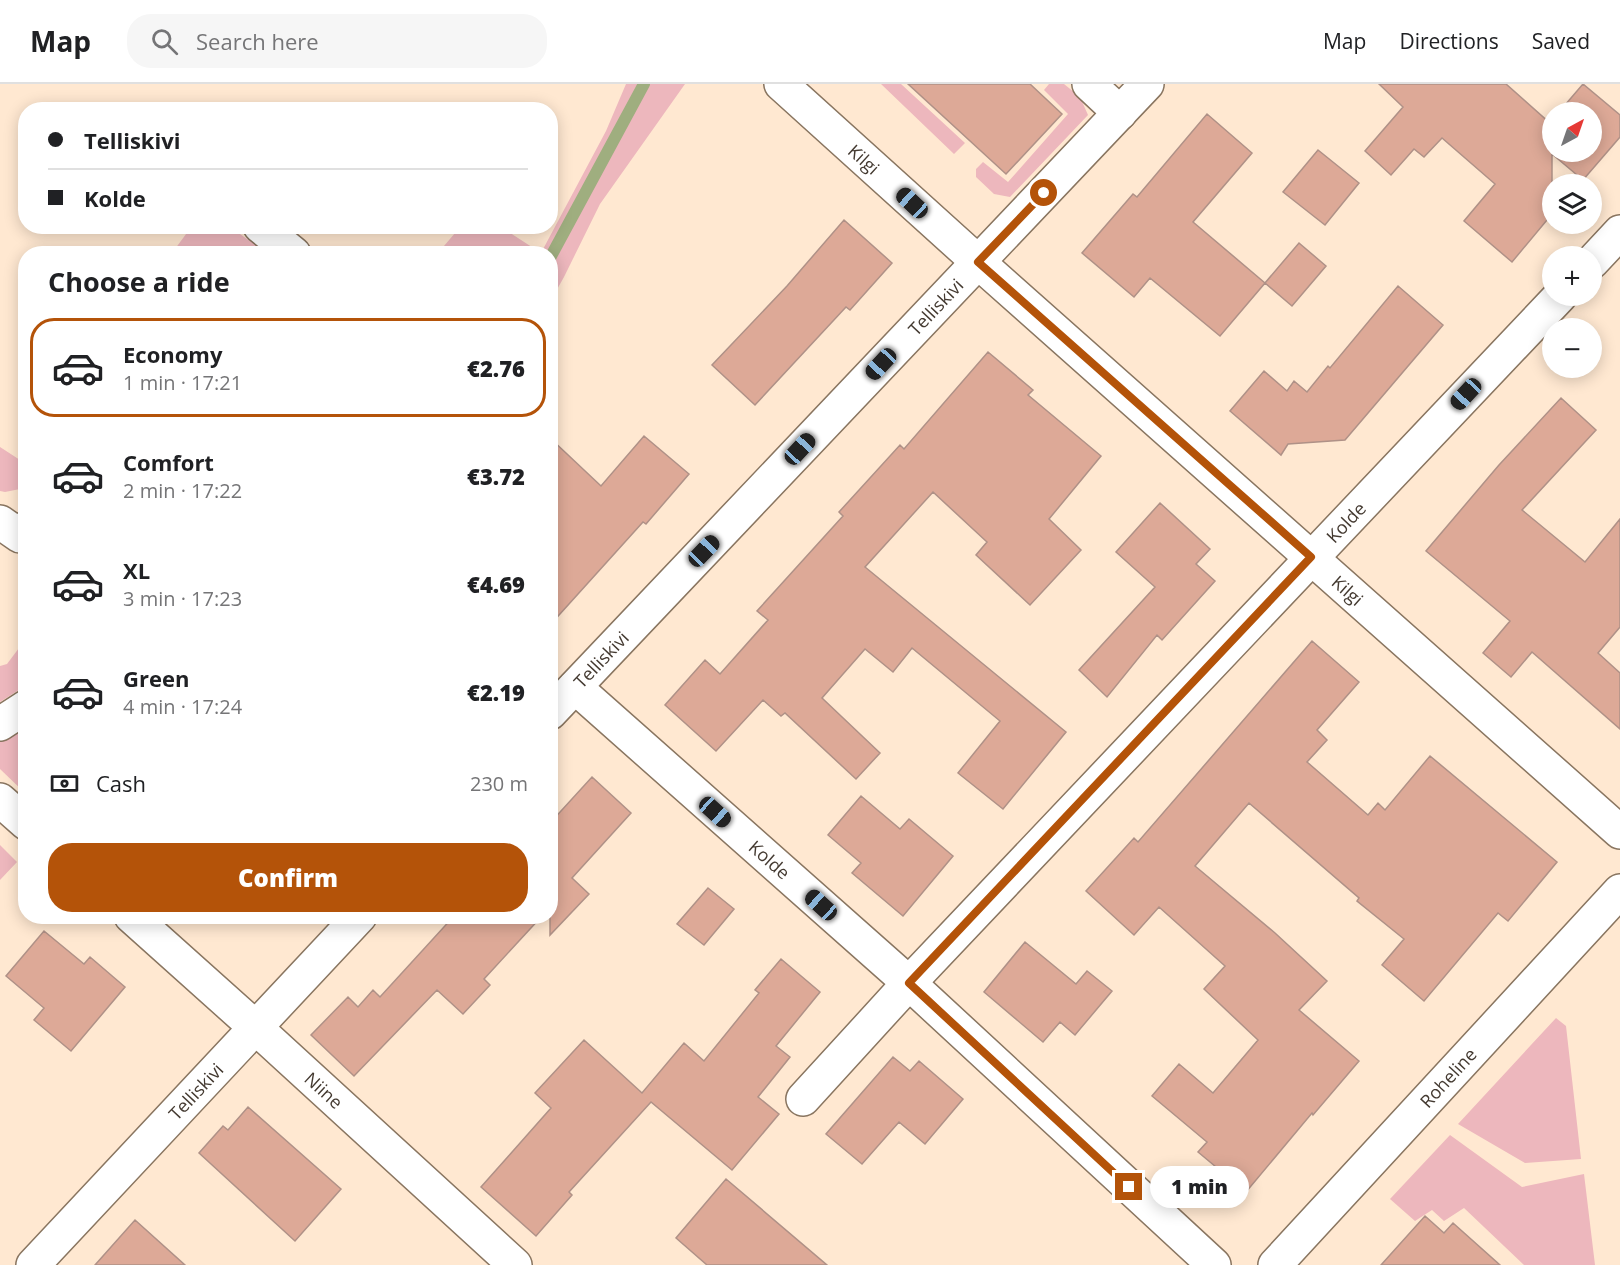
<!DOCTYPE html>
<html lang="en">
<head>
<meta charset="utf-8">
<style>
  body { margin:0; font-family:"Open Sans",sans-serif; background:#f6f6f6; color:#202124; height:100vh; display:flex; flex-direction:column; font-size:22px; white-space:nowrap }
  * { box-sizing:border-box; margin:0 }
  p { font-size:20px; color:#757577 }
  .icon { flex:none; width:33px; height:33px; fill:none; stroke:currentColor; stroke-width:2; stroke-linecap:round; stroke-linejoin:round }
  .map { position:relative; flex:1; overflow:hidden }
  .drawer { position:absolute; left:18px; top:162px; width:540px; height:678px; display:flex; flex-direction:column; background:#fff; border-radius:24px; box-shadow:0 3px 15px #0003 }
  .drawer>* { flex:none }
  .hud { position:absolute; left:18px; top:18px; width:540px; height:132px; border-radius:24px; box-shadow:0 3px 15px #0003; display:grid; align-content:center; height:132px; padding:0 30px; background:#fff }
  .needle { width:39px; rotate:40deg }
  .tools { position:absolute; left:1542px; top:18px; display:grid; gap:12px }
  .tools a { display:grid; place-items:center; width:60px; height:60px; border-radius:50%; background:#fff; box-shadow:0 3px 15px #0003; font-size:30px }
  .end { position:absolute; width:27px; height:27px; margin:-14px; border:8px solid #b45309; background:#fff; box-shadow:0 0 0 3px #fff }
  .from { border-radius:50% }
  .bubble { position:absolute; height:42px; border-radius:21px; background:#fff; box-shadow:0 3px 15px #0003; font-size:20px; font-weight:800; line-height:42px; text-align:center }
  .car { position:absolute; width:18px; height:36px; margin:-18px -9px; border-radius:8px; box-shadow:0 0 4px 2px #0007; background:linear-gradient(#222 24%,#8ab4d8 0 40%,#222 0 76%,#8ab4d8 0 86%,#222 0) }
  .hud b { display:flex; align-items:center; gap:21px; height:57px; font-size:22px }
  .hud b+b { border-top:2px solid #e0e0e0 }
  .hud i { width:15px; height:15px; background:#202124 }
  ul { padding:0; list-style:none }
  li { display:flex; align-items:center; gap:18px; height:99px; margin:0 12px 9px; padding:0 18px; border:3px solid transparent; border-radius:24px }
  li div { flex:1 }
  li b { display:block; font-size:22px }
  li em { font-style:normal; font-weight:800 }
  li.active { border-color:#b45309 }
  li>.icon { width:54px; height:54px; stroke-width:1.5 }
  h2 { padding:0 30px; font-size:27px; line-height:72px }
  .pay { display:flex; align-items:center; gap:15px; height:66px; padding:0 30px; font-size:22px }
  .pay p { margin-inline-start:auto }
  .action { display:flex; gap:12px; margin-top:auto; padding:12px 30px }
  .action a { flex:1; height:69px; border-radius:24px; background:#b45309; color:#fff; font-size:24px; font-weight:800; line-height:69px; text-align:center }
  header { display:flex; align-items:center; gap:36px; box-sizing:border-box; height:84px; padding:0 30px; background:#fff; border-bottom:2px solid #e0e0e0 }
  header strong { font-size:28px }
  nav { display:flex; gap:33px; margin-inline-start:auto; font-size:21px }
  .search { width:420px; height:54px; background:#f6f6f6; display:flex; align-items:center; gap:15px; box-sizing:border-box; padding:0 21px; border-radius:24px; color:#757577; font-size:22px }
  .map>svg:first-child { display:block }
</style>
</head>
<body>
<header>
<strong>Map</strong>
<div class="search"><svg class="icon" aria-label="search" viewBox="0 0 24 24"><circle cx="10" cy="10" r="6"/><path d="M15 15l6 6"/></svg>Search here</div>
<nav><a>Map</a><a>Directions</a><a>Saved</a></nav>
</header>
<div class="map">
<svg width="1620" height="1181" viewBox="0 0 1620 1181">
  <rect width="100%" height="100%" fill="#ffe8d1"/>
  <path fill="#edb7bd" d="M626 0H685L600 120 564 193 551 216 550 170 438 169 461 142 501 143 541 169 606 47Z
    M881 0H901L965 59 954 70Z
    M1049 0H1064L1080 13 1088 31 1010 113 994 110 976 93V85L983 78 1008 98 1068 30 1044 6Z
    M192 142 230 143 267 169H172Z
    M0 363 20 376 25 370V404L5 408 0 407Z
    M25 556V602L0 618V582L7 580Z
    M25 639V709L0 685V657Z
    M0 761 17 778 0 796Z
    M1556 934 1566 942 1581 1075 1525 1079 1458 1040Z
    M1450 1051 1522 1103 1584 1090 1595 1181H1524L1464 1124 1444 1137 1432 1126 1415 1137 1390 1115Z"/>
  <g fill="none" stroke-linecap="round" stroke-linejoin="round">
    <path stroke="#9fae7f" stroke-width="12" d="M550 174 644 0"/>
  </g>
  <path fill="#dda997" stroke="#af9187" stroke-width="1.5" d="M908 0H1030L1062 30 1006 90Z
    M1379 0H1506L1550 39 1552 36V68H1592V28H1559L1583 0 1620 31V53L1583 96 1552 70V130L1512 178 1464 137 1495 100 1442 54 1424 73 1414 65 1391 91 1365 67 1403 23Z
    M1207 30 1252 69 1193 138 1265 199 1220 252 1150 194 1134 213 1082 169 1133 110 1137 113Z
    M1318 66 1359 99 1325 141 1283 108Z
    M844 136 892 179 850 226 846 223 755 321 712 281 787 202Z
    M1299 159 1326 182 1292 222 1265 199Z
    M1398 202 1443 241 1345 356 1288 360 1281 371 1230 327 1264 287 1287 307 1294 297 1307 308 1328 282 1330 284Z
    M988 268 1033 306 1028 311 1101 372 1049 435 1081 466 1030 521 976 471 987 458 933 408 865 483 1066 648 1003 725 958 689 1000 637 912 564 893 588 865 565 822 614 880 669 856 695 785 629 781 632 763 616 716 667 665 621 705 576 720 590 768 536 757 527 843 432 839 428 900 361 904 365Z
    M1561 314 1596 346 1522 426 1585 478 1620 435V543L1598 569 1620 589V645L1532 568 1511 593 1483 569 1510 537 1426 467 1499 381Z
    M644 352 689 390 646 440 643 438 550 541V354L601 402Z
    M1160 419 1210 465 1196 480 1215 497 1162 556 1157 551 1107 613 1079 586 1155 503 1116 468Z
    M1312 557 1359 598 1317 646 1327 656 1307 678 1368 731 1378 719 1385 726 1430 672 1557 778 1508 837 1498 829 1424 917 1382 881 1404 855 1357 817 1359 814 1249 719 1195 782 1275 849 1327 897 1299 926 1359 977 1313 1031 1312 1029 1246 1108 1198 1068 1207 1058 1152 1012 1179 980 1213 1009 1258 956 1204 905 1225 882 1159 823 1134 851 1086 807 1134 754 1138 758Z
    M592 693 631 729 572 794 589 810 550 851V739Z
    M861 712 900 745 909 735 953 772 903 832 852 789 861 779 828 751Z
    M708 804 734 825 704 861 677 840Z
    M454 832H542L484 895 490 901 463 930 437 906 354 992 311 951 348 913 358 923 373 906 380 913Z
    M44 847 84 880 90 873 125 903 71 967 34 936 44 924 6 892Z
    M1025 858 1076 900 1087 887 1112 907 1075 951 1060 938 1043 958 984 908Z
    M781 875 820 908 776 962 790 973 758 1013 779 1030 732 1086 651 1018 569 1108 572 1111 536 1152 481 1103 551 1024 535 1009 584 956 642 1009 684 959 704 977 759 909 755 906Z
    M893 973 910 987 919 977 963 1015 925 1060 899 1038 862 1080 826 1050Z
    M248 1023 341 1105 295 1157 199 1069 223 1042 228 1046Z
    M726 1095 827 1181H707L676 1154Z
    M1425 1132 1444 1149 1453 1139 1500 1181H1381Z
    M135 1136 185 1181H95Z"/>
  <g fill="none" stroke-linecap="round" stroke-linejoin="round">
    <defs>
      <g id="minor">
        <path id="s1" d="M781 0 978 178 1620 748"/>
        <path d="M1089 0 1120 29"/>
        <path d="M260 142 294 170"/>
        <path d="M1592 178 1620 148"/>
        <path d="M0 438 20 452 26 444"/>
        <path id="s2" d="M575 603 909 899 1214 1181"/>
        <path id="s3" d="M550 629 1147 0"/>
        <path d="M0 640 26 623"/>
        <path d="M0 716 26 739"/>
        <path id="s4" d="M131 832 256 944 515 1181"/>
        <path id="s5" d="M803 1015 909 899 1560 212"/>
        <path id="s6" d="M33 1181 360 832"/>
        <path id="s7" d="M1275 1181 1620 807"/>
      </g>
    </defs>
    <use href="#minor" stroke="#897560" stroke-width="36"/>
    <use href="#minor" stroke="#fff" stroke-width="33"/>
  </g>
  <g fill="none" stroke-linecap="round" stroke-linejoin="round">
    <path stroke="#b45309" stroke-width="8" d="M1044 109 978 178 1311 473 909 899 1129 1103"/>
  </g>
  <g text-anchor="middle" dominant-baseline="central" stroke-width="4.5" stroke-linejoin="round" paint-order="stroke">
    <g font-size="18" fill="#443a31" stroke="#fdf9f4">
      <text stroke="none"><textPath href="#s1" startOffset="112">Kilgi</textPath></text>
      <text stroke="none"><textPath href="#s3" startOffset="560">Telliskivi</textPath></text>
      <text stroke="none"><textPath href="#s5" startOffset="792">Kolde</textPath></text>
      <text stroke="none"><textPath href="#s1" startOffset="760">Kilgi</textPath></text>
      <text stroke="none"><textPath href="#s3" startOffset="74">Telliskivi</textPath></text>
      <text stroke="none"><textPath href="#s2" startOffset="260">Kolde</textPath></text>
      <text stroke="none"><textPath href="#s7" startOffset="255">Roheline</textPath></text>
      <text stroke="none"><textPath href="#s4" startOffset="260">Niine</textPath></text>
      <text stroke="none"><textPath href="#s6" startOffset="238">Telliskivi</textPath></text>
    </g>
  </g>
</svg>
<div class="tools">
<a><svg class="needle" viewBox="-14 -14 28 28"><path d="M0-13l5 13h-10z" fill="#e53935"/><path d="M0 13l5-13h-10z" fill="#757577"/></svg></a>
<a><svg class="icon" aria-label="layers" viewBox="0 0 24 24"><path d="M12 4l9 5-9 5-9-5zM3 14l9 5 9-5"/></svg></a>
<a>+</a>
<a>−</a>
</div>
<i class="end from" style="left:1044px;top:109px"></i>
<i class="end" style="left:1129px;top:1103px"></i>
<div class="bubble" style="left:1150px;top:1082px;width:99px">1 min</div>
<i class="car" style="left:912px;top:119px;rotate:313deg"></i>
<i class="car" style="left:881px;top:280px;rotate:223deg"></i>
<i class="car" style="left:1466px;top:310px;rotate:223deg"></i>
<i class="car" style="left:800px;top:365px;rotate:43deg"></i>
<i class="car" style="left:704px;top:467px;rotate:44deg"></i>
<i class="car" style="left:715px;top:728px;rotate:132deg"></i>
<i class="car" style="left:821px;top:821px;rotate:312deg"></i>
<div class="hud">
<b><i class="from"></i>Telliskivi</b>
<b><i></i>Kolde</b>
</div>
<section class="drawer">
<h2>Choose a ride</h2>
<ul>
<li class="active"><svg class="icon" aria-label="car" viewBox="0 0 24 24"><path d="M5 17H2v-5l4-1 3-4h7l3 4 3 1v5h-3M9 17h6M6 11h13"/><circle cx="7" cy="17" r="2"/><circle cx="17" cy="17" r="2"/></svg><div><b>Economy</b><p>1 min · 17:21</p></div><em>€2.76</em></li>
<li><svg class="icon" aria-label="car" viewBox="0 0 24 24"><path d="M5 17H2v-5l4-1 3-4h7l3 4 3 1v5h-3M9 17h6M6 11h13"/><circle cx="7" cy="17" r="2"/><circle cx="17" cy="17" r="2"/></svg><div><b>Comfort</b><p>2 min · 17:22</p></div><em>€3.72</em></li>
<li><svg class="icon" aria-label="car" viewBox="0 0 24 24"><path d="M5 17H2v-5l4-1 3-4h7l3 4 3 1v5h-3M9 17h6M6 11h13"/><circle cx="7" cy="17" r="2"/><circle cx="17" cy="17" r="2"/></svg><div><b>XL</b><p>3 min · 17:23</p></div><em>€4.69</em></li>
<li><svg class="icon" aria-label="car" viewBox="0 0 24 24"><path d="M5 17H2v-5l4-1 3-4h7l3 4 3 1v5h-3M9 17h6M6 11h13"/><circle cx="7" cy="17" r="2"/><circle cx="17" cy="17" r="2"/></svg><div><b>Green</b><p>4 min · 17:24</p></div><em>€2.19</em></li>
</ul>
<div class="pay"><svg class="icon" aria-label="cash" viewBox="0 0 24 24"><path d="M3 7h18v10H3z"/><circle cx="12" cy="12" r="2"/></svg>Cash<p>230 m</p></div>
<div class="action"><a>Confirm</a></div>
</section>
</div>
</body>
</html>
